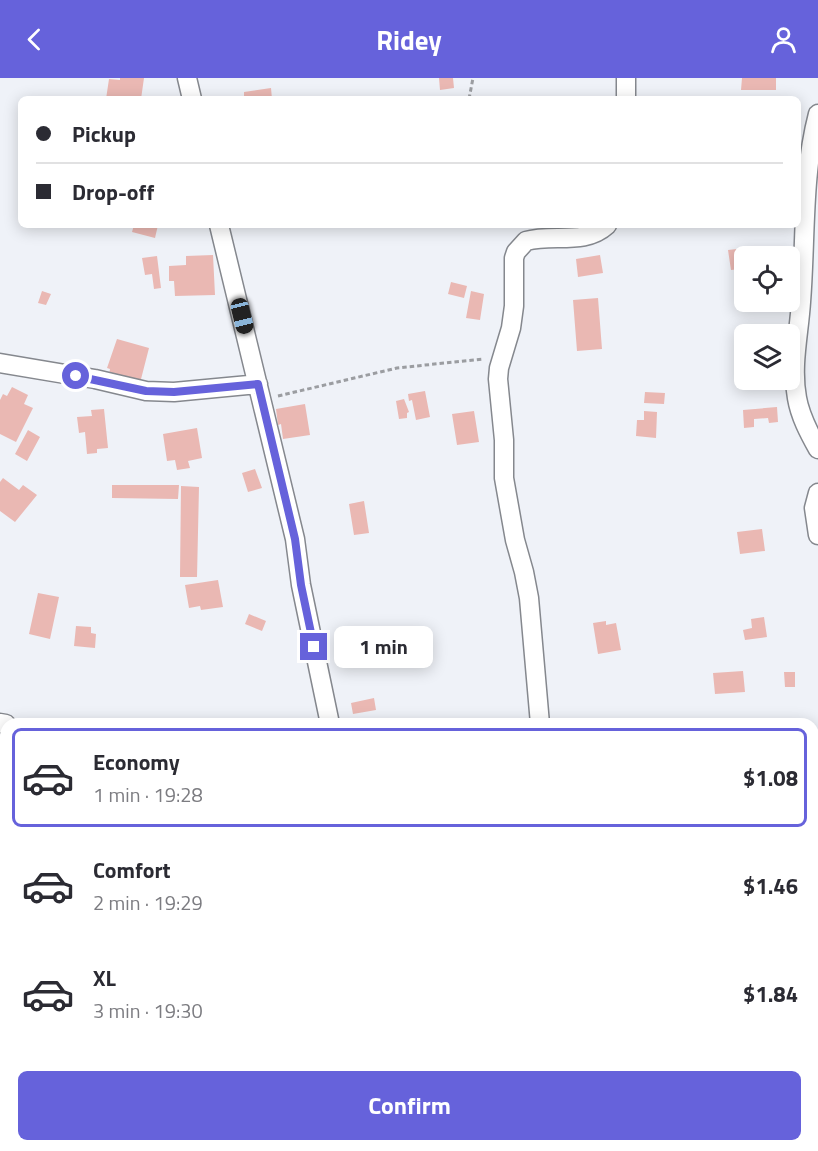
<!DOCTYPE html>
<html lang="en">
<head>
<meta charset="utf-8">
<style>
  body { margin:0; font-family:"Titillium Web",sans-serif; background:#f2f2f3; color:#2b2b33; height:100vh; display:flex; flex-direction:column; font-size:22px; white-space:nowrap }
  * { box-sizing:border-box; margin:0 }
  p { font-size:20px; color:#7c7c81 }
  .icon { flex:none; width:33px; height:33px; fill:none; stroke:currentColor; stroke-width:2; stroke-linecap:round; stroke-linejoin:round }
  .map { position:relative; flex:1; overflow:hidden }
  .drawer { position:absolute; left:0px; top:640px; width:819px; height:434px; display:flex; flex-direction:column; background:#fff; border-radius:18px 18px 0 0; box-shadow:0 3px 15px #0003 }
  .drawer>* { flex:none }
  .top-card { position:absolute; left:18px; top:18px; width:783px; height:132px; border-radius:9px; box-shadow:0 3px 15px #0003; display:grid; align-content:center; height:132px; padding:0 18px; background:#fff }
  .buttons { position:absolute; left:734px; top:168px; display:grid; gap:12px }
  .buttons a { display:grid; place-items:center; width:66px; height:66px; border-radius:9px; background:#fff; box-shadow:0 3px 15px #0003; font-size:30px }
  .end { position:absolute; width:27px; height:27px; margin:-14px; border:8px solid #6662db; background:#fff; box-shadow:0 0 0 3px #fff }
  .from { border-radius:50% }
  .bubble { position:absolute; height:42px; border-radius:9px; background:#fff; box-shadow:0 3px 15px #0003; font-size:20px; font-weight:700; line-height:42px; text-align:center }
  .car { position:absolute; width:18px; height:36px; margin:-18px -9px; border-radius:8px; box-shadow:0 0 4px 2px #0007; background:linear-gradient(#222 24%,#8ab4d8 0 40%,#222 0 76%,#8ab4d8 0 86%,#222 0) }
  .top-card b { display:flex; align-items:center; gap:21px; height:57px; font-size:22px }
  .top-card b+b { border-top:2px solid #e1e1e2 }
  .top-card i { width:15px; height:15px; background:#2b2b33 }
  ul { padding:10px 0 0; list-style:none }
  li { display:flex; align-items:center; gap:18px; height:99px; margin:0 12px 9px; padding:0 6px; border:3px solid transparent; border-radius:9px }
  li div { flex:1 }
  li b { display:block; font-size:22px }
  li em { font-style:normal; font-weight:700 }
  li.on { border-color:#6662db }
  li>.icon { width:54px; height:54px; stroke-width:1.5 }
  .action { display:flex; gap:12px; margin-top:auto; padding:12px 18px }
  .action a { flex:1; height:69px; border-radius:9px; background:#6662db; color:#fff; font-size:24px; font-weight:700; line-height:69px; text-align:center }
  header { display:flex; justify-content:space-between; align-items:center; height:78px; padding:0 18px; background:#6662db; color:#fff; font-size:27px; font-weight:700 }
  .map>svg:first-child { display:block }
</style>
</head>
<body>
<header><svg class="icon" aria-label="back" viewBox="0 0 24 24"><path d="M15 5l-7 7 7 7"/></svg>Ridey<svg class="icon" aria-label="person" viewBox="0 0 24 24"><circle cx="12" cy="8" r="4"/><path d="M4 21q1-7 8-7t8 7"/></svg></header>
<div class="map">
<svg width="818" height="1073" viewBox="0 0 818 1073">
  <rect width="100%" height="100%" fill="#eff2f8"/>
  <path fill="#eab8b3" d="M120 0H144L141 21H106L109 1 120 2Z
    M439 0H453L454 10 440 12Z
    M742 0H776V12H741Z
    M271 10 272 21H244V14Z
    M134 147H158L155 160 132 154Z
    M737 171 740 191 731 192 728 172Z
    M213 177 215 217 175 218 174 203H169V188L186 187V178Z
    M600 177 603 195 578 199 576 181Z
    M157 178 161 210 154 211 152 196 145 197 142 180Z
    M451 204 467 208 464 220 448 216Z
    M42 213 51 216 46 227 38 225Z
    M471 213 484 216 480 242 466 240Z
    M598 220 602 271 577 273 573 222Z
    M117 261 149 270 140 305 109 297 110 291 107 290Z
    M12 309 28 317 24 326 33 330 16 364 0 356V322L3 316 7 318Z
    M425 313 430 339 416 342 412 322 409 323 408 316Z
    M645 314 665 315 664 326 644 325Z
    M404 321 409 334 407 335V340L399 341 396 323Z
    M305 326 310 357 283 361 281 346 278 347 276 331Z
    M777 329 778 344 769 345 768 340 754 341V349L744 350 743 332Z
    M104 331 108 370 97 371V375L87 376 85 354 79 355 77 339 92 338 91 332Z
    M474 333 479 364 457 367 452 336Z
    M644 333 657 334 656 360 636 358 637 342H644Z
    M197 350 202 380 188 383 190 390 177 392 175 382 167 383 163 356Z
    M28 352 40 359 27 383 15 376Z
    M255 391 262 410 248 414 242 395Z
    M3 400 19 412 23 407 37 417 15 444 0 433V404Z
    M112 407H179L178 421 112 420Z
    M181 408 199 409 197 499H180Z
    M364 423 369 455 354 457 349 426Z
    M762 451 765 473 740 476 737 454Z
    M218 502 223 529 201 532 200 528 189 530 185 507Z
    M38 515 59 519 50 561 29 556Z
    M249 536 266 543 262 553 245 546Z
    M764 539 767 559 745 562 743 552 752 550 751 541Z
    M606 543V547L616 545 621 572 598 576 593 545Z
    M76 548 91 549V555L96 556 95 570 74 568Z
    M403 554 404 560H409L413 586 404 587 403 584 392 586 391 579 384 581 381 564 394 562 393 556Z
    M743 593 745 614 715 616 713 595Z
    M784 594H795V609H785Z
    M374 620 376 632 353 636 351 625Z"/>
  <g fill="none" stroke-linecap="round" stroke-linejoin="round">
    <defs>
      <path id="minor" d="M187 0 192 21
        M626 21V0
        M818 36C802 97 806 161 801 224 799 256 791 288 797 320 800 338 809 355 818 371
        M219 147 295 461 301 507 330 646
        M0 285 95 301 146 313 174 314 258 306
        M818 415 814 430 818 457
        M0 645 6 646
        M540 646 529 520 524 494 515 462 504 400V362L498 301 499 290 511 250 514 228V180L516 174 526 163C553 155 584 168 607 147
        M813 801 818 790
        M0 911 2 921 0 989
        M167 1073 252 1068
        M519 1073 529 1071
        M717 1073 718 1068"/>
    </defs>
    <use href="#minor" stroke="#85888e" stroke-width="21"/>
    <path stroke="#9b9da1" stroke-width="3" stroke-dasharray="4.5 3" stroke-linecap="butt" d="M469 21 473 0
      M278 318 397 290 483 281
      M109 1073V1068"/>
    <use href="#minor" stroke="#fff" stroke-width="18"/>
  </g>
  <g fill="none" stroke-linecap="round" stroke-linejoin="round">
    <path stroke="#6662db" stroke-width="8" d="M76 298 146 313 174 314 258 306 295 461 301 507 314 569"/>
  </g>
</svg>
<div class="buttons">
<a><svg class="icon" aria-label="locate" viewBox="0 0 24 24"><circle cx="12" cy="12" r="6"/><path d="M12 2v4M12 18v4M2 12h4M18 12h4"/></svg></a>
<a><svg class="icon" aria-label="layers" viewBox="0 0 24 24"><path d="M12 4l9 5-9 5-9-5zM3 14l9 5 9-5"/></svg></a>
</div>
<i class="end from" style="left:76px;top:298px"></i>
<i class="end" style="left:314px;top:569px"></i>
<div class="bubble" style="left:334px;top:548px;width:99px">1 min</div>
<i class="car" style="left:242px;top:238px;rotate:166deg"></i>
<div class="top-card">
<b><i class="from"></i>Pickup</b>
<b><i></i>Drop-off</b>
</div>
<section class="drawer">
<ul>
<li class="on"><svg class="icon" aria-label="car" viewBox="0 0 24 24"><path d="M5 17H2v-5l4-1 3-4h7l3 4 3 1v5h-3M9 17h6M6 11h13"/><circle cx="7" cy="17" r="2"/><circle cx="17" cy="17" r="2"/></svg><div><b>Economy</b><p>1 min · 19:28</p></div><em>$1.08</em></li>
<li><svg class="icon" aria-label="car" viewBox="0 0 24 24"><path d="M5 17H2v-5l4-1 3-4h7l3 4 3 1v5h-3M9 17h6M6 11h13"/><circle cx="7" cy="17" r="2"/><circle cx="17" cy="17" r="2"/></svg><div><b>Comfort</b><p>2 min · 19:29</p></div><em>$1.46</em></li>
<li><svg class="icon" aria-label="car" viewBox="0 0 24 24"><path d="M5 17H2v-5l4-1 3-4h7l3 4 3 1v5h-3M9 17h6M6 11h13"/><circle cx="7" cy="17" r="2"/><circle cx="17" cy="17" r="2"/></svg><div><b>XL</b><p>3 min · 19:30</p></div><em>$1.84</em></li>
</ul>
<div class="action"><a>Confirm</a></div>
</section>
</div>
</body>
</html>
